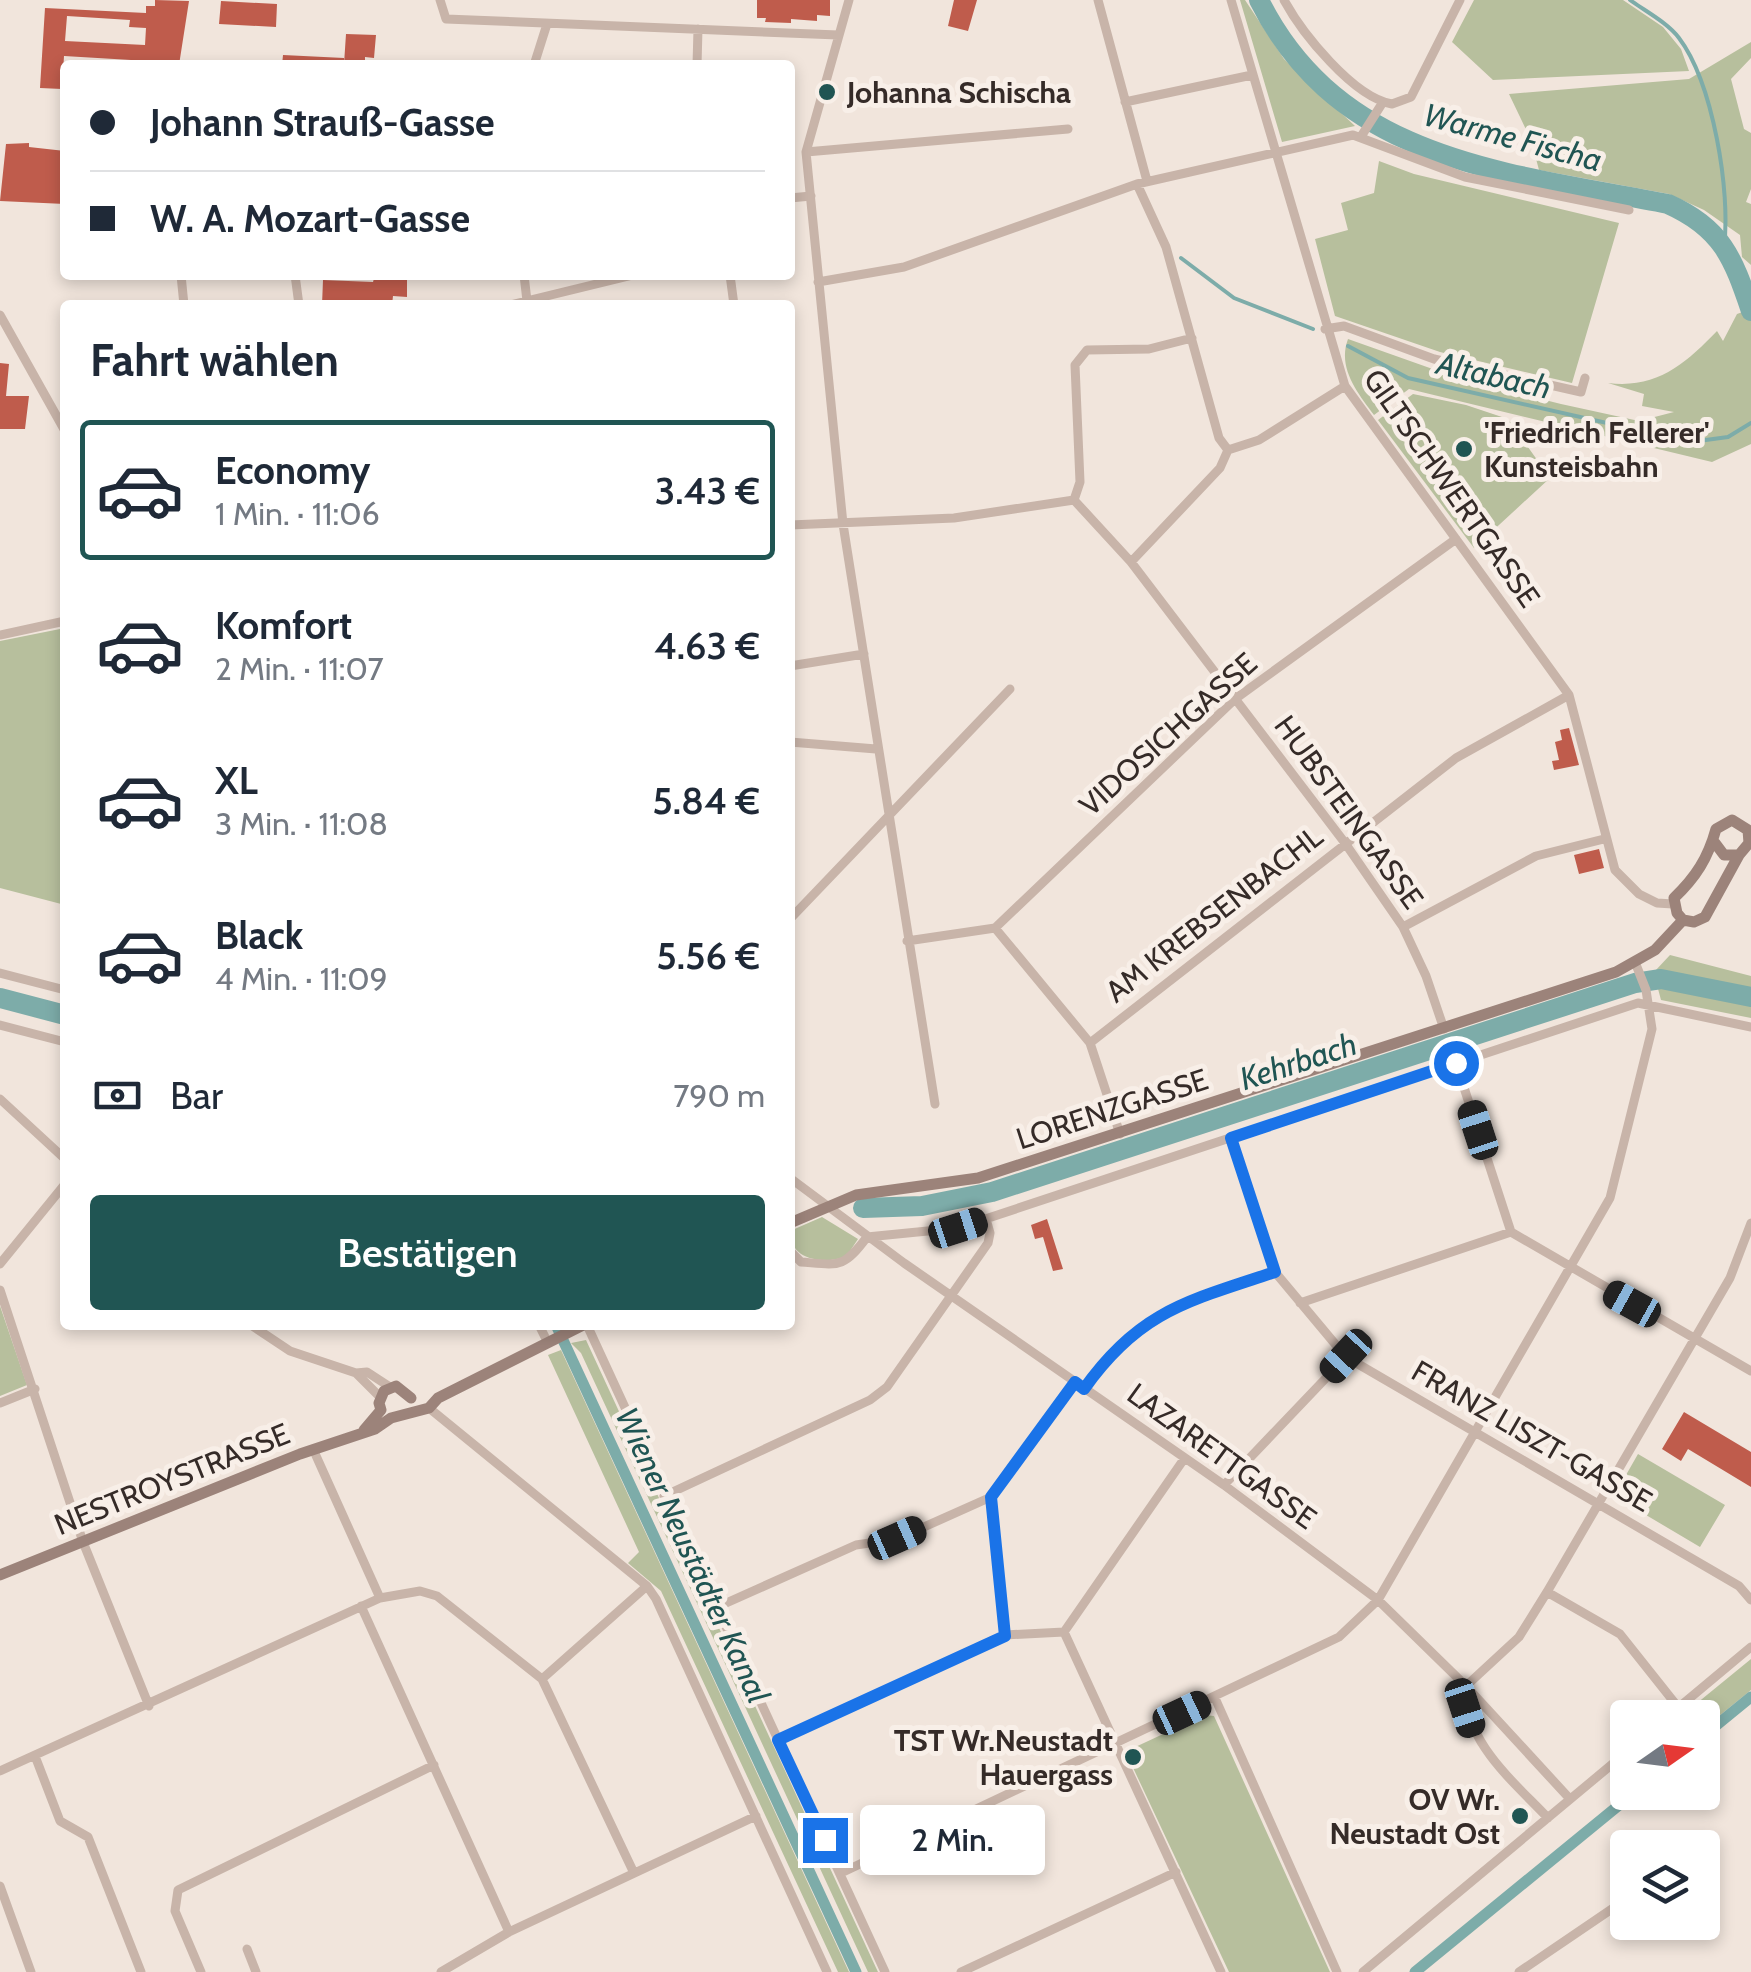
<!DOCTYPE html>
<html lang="de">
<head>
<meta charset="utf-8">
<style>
  body { margin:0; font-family:Cabin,sans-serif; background:#f2f2f3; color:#1f2937; height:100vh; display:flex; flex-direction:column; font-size:38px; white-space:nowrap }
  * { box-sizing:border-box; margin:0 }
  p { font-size:32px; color:#747a83 }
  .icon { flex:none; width:55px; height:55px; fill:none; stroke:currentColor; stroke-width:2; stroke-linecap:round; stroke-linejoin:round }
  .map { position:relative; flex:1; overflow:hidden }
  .side { position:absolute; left:60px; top:300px; width:735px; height:1030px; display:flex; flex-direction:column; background:#fff; border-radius:10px; box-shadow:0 5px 15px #0003 }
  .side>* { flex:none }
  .hud { position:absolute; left:60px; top:60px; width:735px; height:220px; border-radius:10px; box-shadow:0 5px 15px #0003; display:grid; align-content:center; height:220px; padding:0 30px; background:#fff }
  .needle { width:65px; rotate:76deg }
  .buttons { position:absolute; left:1610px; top:1700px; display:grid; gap:20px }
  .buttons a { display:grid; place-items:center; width:110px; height:110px; border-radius:10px; background:#fff; box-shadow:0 5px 15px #0003; font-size:50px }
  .end { position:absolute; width:45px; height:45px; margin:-22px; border:12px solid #1a73e8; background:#fff; box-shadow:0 0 0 5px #fff }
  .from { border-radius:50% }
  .bubble { position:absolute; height:70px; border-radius:10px; background:#fff; box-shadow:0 5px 15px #0003; font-size:32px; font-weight:600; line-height:70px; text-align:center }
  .car { position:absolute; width:30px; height:60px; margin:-30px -15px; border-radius:12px; box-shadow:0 0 8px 2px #0007; background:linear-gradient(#222 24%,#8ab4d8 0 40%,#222 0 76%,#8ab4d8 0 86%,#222 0) }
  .hud b { display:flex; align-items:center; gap:35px; height:95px; font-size:38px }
  .hud b+b { border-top:2px solid #e0e1e3 }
  .hud i { width:25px; height:25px; background:#1f2937 }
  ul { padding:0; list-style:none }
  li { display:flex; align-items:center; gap:30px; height:140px; margin:0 20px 15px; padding:0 10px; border:5px solid transparent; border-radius:10px }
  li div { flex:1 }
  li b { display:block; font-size:38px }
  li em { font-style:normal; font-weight:600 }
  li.selected { border-color:#205553 }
  li>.icon { width:90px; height:90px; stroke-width:1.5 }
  h2 { padding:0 30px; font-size:45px; line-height:120px }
  .pay { display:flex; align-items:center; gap:25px; height:110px; padding:0 30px; font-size:38px }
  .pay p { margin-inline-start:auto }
  .cta { display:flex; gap:20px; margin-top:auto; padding:20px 30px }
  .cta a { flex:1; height:115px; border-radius:10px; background:#205553; color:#fff; font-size:40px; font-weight:600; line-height:115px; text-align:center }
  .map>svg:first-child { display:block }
</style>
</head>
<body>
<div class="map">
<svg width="1751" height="1972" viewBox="0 0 1751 1972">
  <rect width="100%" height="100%" fill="#f1e5dc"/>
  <path fill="#b7bf9d" d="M1240 0H1245L1284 59 1355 126 1282 142Z
    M1474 0H1623L1663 27 1681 49 1689 71 1493 80 1452 42Z
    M1751 42V58L1731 79 1744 129 1751 133V189L1746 202 1751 204V265L1742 257 1740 235 1704 210 1669 194 1539 170 1531 140 1509 94 1689 79Z
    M1379 161 1414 174 1619 223 1572 383 1440 352 1335 316 1315 239 1348 230 1341 203 1374 193Z
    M1751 309V444L1712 462 1409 389 1374 415C1358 393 1337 368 1348 339L1458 378 1561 404 1639 421 1674 412 1642 406 1644 394 1608 383C1657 389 1685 364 1717 331L1723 341 1737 314Z
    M1413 394 1466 405 1508 419 1550 478 1474 548 1378 420Z
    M65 628V905L0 888V641Z
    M1670 955 1751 976V989L1655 971Z
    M1657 985 1751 1004V1018L1661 1000Z
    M822 1217 858 1239 846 1257C823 1264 790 1261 790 1231Z
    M0 1306 27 1385 0 1396Z
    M586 1340 878 1972H868L581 1353 571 1343Z
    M561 1350 849 1972H838L661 1591 628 1563 639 1552 548 1355Z
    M1638 1454 1725 1505 1700 1547 1614 1496Z
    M1751 1659V1690L1703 1729 1702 1718 1680 1717Z
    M1204 1715 1214 1716 1330 1972H1229L1128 1757 1131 1749Z"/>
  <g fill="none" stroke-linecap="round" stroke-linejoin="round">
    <path stroke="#7daca9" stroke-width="4" d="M1630 0C1645 11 1668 23 1679 38 1713 83 1731 192 1724 247
      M1181 258 1234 298 1313 329
      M1348 346 1408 378 1691 442 1728 437 1751 423"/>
    <path stroke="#7daca9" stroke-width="11" d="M556 1325 856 1972
      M1702 1737 1751 1697
      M1415 1972 1635 1792"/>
    <path stroke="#7daca9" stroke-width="20" d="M1259 0C1340 163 1511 173 1668 204 1722 228 1733 258 1751 311
      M0 998 65 1015
      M863 1208 922 1206 992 1192 1635 983 1661 979 1751 997"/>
  </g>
  <path fill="#bf5c4c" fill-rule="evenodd" d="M155 0 189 1 179 65H123L131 60 64 56 62 89 40 88 45 8 146 13V6H155ZM67 16 130 20 129 27 146 28 145 45 65 41Z
    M757 0H830V16L817 15V21L791 19V23L765 22 766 18H757Z
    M954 0H977L968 31 948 26Z
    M221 1 277 4 276 27 219 24Z
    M346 34 376 35 374 58 365 57V65L344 64Z
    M283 55 344 58V65H282Z
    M29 143V147L65 151V204L0 201 6 144Z
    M375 275H407V297L393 296 392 305H322L323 280 373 282Z
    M0 363 9 364 6 396H29L25 429H0Z
    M1569 728 1579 765 1554 770 1552 761 1559 760 1555 742 1562 740 1560 730Z
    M1599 849 1604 868 1579 874 1574 855Z
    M1047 1219 1063 1269 1053 1271 1043 1237 1035 1239 1031 1225Z
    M1684 1412 1751 1452V1487L1688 1449 1681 1461 1662 1449Z"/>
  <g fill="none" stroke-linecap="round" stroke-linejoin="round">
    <path stroke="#c8b4a9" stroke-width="9" d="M440 0 446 19 838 35
      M849 0 806 152 843 524 935 1104
      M1098 0 1147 181
      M1231 0 1345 386 1569 695 1615 870 1639 894 1657 903 1673 904
      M1284 0C1302 33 1353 97 1392 104L1411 97 1460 0
      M534 65 547 24
      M697 65 698 29
      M1125 102 1252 75
      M1362 135 1383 102
      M806 152 1068 129
      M1137 184 1166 247 1219 438 1228 450
      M790 198 811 196
      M181 275 184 305
      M295 275 299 305
      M524 275 527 301
      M730 275 734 305
      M818 282 904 267 1137 184 1353 135 1465 177 1629 210
      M510 305 633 275
      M0 315 65 431
      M1325 329 1344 326 1434 359 1581 392 1585 378
      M1074 500 1131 562 1345 843 1403 927 1426 976 1444 1029
      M790 525 954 518 1074 500 1080 482 1075 365 1087 350 1149 349 1192 338
      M1131 562 1220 468 1228 450 1259 440 1345 386
      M0 635 65 621
      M790 666 864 654
      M790 742 876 749
      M790 919 1010 689
      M1403 927 1536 856 1604 839
      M995 928 1090 1043 1120 1134
      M907 941 995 928 1235 699 1456 539
      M0 973 65 990
      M0 1025 65 1042
      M1090 1043 1456 758 1569 695
      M1456 1063 1511 1232 1751 1371
      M0 1099 65 1159
      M1231 1138 1275 1272 1346 1357 1739 1586 1751 1600
      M790 1178 904 1263 1224 1485 1378 1600 1466 1686 1570 1799
      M790 1251 801 1262C839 1265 843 1269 867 1237L958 1228 1638 1003 1751 1027
      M0 1264 65 1184
      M0 1290 83 1542 149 1706
      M1300 1303 1511 1232
      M251 1325 290 1351 356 1373 367 1372 390 1387
      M539 1325 548 1343
      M587 1325 885 1972
      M356 1373 380 1397
      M1084 1389C1139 1311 1188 1302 1275 1272
      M0 1403 35 1389
      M429 1408 647 1586 656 1599 827 1972
      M313 1449 380 1598
      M1224 1485 1346 1357
      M664 1496 870 1400 887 1387 988 1243 990 1233 986 1219
      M1547 1592 1620 1634 1678 1707
      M361 1606 509 1932
      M715 1608 856 1545 897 1539 991 1497
      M1064 1632 1221 1972
      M1005 1635 991 1497 1075 1382
      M542 1679 647 1586
      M1466 1686 1519 1637 1547 1592 1730 1278 1751 1223
      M1466 1686C1463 1741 1512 1780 1548 1818
      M1215 1698 1337 1972
      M1666 1718 1751 1647
      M778 1740 1005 1635 1064 1632 1184 1459
      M35 1756 60 1821 88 1837 141 1972
      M0 1771 380 1598 420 1591 437 1596 542 1679 633 1871
      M841 1873 1339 1637 1378 1600 1610 1198 1652 1029 1646 990 1635 962
      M0 1886 31 1972
      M247 1949 256 1972
      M201 1972 175 1911 178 1890 434 1765
      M441 1972 509 1932 756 1816
      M961 1972 1176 1872
      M1363 1972 1628 1751
      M1519 1972 1628 1898"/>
    <path stroke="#9c837a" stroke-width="11" d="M1683 920 1677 913 1674 898C1696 877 1708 858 1716 829L1732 820 1748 830 1749 843 1739 855H1724L1715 843
      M1683 920 1694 922 1705 917 1739 855
      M790 1223 856 1195 978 1178 1616 972 1655 950 1683 920
      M364 1430 381 1410 379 1403 384 1391 396 1386 411 1398
      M0 1575 300 1454 375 1429 391 1418 429 1408 438 1398 583 1325"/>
  </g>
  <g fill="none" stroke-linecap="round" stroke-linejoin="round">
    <path stroke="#1a73e8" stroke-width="12" d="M825 1840 778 1740 1005 1636 991 1497 1075 1382 1084 1389C1139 1311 1188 1301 1275 1272L1231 1138 1456 1063"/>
  </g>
  <g fill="#205553" stroke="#f8efe8" stroke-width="4">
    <circle cx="827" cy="92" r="10"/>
    <circle cx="1464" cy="449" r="10"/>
    <circle cx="1133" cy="1757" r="10"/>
    <circle cx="1520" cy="1816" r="10"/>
  </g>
  <g text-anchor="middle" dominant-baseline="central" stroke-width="10" stroke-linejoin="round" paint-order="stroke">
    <g font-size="30" font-weight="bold" fill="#352b28" stroke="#f8efe8" text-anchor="start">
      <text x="847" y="92">Johanna Schischa</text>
      <text x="1484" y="432">'Friedrich Fellerer'<tspan x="1484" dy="34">Kunsteisbahn</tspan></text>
      <text x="1113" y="1740" text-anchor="end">TST Wr.Neustadt<tspan x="1113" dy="34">Hauergass</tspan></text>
      <text x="1500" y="1799" text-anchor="end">OV Wr.<tspan x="1500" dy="34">Neustadt Ost</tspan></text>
    </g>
    <g font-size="30" fill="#352b28" stroke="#f8efe8">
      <text transform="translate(1452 488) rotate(55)">GILTSCHWERTGASSE</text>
      <text transform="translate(1168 734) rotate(-42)">VIDOSICHGASSE</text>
      <text transform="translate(1349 812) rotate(54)">HUBSTEINGASSE</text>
      <text transform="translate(1214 914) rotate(-38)">AM KREBSENBACHL</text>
      <text transform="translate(1112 1109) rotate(-18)">LORENZGASSE</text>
      <text transform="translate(1532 1436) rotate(30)">FRANZ LISZT-GASSE</text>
      <text transform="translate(1222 1456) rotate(36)">LAZARETTGASSE</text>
      <text transform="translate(172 1479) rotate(-22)">NESTROYSTRASSE</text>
    </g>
    <g font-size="32" font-style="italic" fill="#205553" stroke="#f8efe8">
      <text transform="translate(1513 137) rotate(15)">Warme Fischa</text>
      <text transform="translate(1494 375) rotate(13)">Altabach</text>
      <text transform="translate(1298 1061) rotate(-18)">Kehrbach</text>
      <text transform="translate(693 1555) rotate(65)">Wiener Neustädter Kanal</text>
    </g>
  </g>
</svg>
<div class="buttons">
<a><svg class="needle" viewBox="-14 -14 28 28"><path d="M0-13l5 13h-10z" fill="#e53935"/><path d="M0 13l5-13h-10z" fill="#747a83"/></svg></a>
<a><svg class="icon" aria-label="layers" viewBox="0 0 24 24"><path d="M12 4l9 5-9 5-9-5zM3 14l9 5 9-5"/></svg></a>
</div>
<i class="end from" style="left:1456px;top:1063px"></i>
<i class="end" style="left:825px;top:1840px"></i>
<div class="bubble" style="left:860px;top:1805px;width:185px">2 Min.</div>
<i class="car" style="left:1478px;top:1130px;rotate:342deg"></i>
<i class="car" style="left:958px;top:1228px;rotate:72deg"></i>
<i class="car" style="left:1632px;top:1304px;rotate:299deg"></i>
<i class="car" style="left:1346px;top:1356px;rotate:223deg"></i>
<i class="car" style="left:897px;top:1538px;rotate:66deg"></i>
<i class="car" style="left:1465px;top:1708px;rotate:162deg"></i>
<i class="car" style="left:1182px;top:1713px;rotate:65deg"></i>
<div class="hud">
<b><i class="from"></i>Johann Strauß-Gasse</b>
<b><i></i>W. A. Mozart-Gasse</b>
</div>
<section class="side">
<h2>Fahrt wählen</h2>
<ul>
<li class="selected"><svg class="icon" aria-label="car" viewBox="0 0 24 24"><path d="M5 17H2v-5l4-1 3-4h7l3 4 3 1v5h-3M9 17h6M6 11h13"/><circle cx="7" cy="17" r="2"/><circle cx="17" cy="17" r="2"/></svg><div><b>Economy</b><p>1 Min. · 11:06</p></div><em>3.43 €</em></li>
<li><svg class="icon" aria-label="car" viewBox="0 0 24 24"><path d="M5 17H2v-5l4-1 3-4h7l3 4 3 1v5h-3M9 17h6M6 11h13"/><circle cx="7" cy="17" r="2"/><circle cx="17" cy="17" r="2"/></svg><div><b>Komfort</b><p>2 Min. · 11:07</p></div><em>4.63 €</em></li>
<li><svg class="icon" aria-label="car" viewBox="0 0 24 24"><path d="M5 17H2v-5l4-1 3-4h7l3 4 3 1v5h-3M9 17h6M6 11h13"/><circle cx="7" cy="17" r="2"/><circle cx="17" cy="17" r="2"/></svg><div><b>XL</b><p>3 Min. · 11:08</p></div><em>5.84 €</em></li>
<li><svg class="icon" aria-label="car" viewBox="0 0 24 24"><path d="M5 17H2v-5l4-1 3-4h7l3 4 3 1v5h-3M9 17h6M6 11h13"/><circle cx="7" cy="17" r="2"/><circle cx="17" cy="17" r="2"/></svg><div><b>Black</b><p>4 Min. · 11:09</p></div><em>5.56 €</em></li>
</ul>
<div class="pay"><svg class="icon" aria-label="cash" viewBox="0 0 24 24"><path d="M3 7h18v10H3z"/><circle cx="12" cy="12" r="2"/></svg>Bar<p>790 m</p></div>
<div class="cta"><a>Bestätigen</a></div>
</section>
</div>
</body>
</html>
